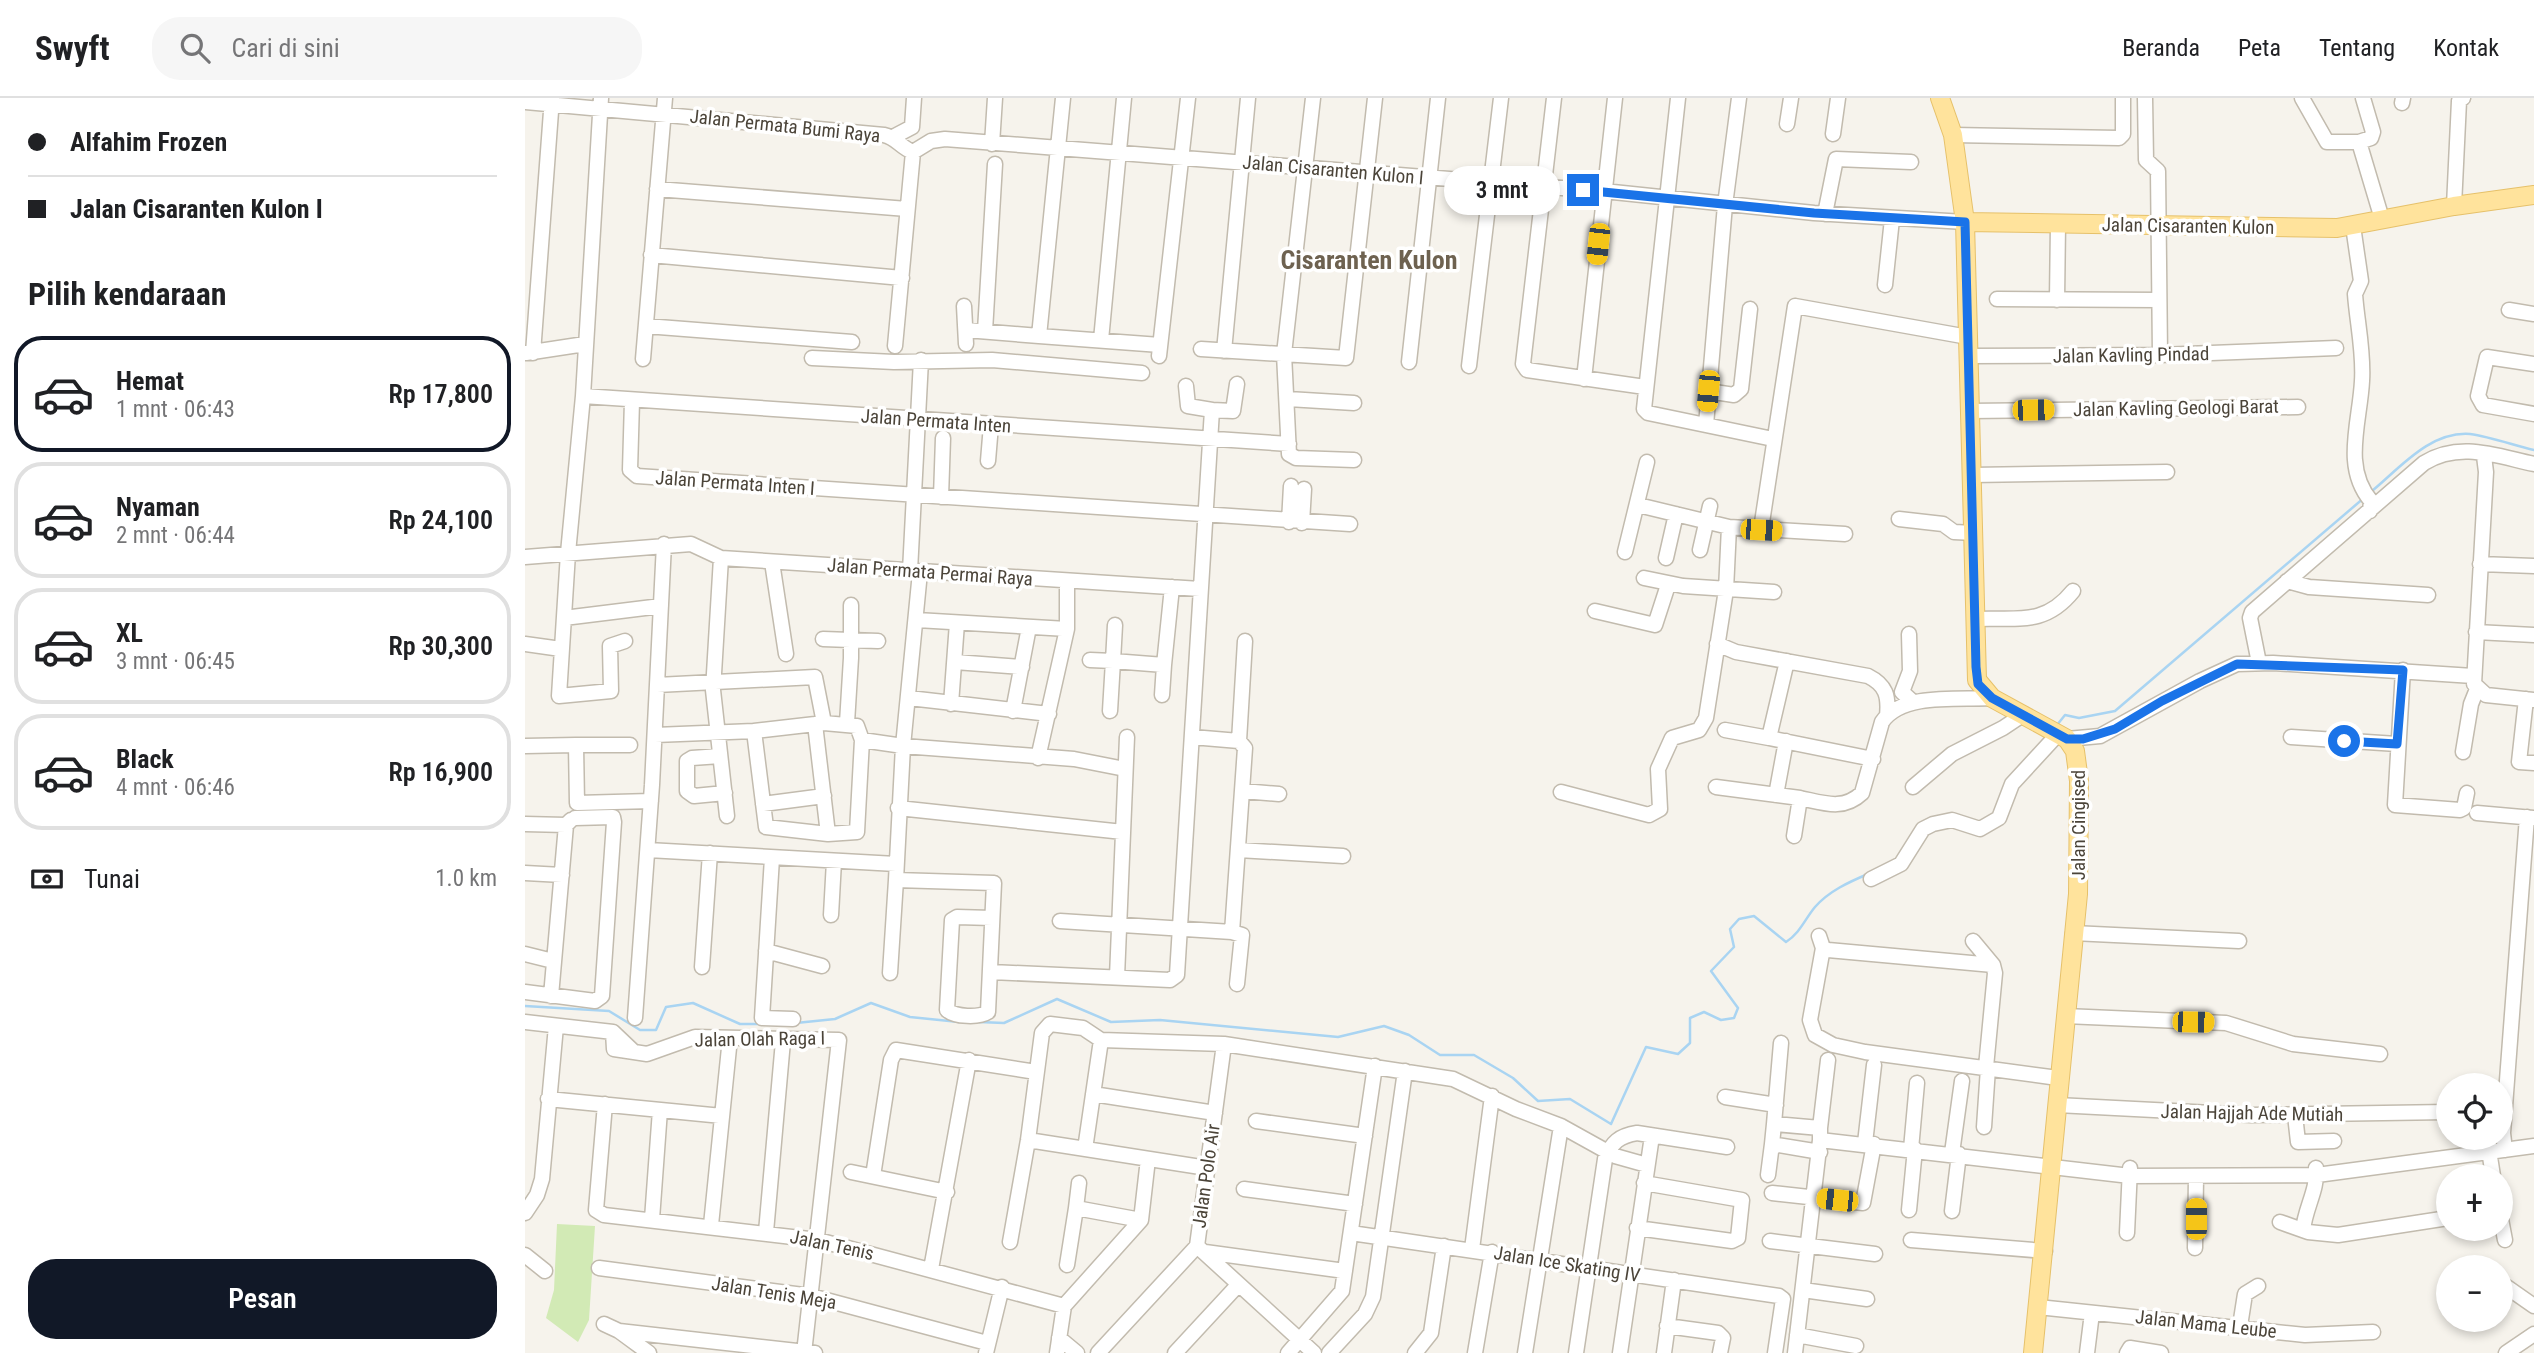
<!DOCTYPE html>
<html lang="id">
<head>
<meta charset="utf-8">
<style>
  body { margin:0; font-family:"Roboto Condensed",sans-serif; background:#f6f6f6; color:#202124; height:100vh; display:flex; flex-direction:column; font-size:26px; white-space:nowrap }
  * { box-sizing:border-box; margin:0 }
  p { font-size:23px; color:#757577 }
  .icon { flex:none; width:38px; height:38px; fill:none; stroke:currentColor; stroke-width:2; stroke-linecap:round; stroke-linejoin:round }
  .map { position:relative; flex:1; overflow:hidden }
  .sheet { display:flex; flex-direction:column; background:#fff; width:525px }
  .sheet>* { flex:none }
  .hud { display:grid; align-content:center; height:154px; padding:0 28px; background:#fff }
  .tools { position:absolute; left:1911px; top:975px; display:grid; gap:14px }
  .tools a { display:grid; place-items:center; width:77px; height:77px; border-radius:50%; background:#fff; box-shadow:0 4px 10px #0003; font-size:35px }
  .end { position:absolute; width:32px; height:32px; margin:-16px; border:9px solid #1a73e8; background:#fff; box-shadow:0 0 0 4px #fff }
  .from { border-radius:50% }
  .bubble { position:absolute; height:49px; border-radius:24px; background:#fff; box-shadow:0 4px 10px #0003; font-size:23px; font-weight:600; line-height:49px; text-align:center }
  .car { position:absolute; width:21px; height:42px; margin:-21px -10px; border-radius:9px; box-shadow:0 0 5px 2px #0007; background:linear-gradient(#f5c518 24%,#345 0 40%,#f5c518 0 76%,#345 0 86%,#f5c518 0) }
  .hud b { display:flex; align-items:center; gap:24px; height:66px; font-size:26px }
  .hud b+b { border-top:2px solid #e0e0e0 }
  .hud i { width:18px; height:18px; background:#202124 }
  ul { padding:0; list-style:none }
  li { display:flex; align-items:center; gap:21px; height:116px; margin:0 14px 10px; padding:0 14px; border:4px solid #e0e0e0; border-radius:28px }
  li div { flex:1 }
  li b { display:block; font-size:26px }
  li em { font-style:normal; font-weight:600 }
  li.on { border-color:#111827 }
  li>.icon { width:63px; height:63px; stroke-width:1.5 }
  h2 { padding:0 28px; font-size:32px; line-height:84px }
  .pay { display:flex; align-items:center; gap:18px; height:77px; padding:0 28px; font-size:26px }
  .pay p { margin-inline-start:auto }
  .primary-button { display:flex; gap:14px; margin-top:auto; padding:14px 28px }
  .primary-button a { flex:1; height:80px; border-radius:28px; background:#111827; color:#fff; font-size:28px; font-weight:600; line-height:80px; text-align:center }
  header { display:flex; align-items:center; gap:42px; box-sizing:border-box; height:98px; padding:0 35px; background:#fff; border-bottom:2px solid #e0e0e0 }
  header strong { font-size:33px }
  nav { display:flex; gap:38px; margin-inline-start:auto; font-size:24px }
  .search { width:490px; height:63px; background:#f6f6f6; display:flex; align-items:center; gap:18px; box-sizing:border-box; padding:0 24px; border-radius:28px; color:#757577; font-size:26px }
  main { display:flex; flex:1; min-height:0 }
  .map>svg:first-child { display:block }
</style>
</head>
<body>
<header>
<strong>Swyft</strong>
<div class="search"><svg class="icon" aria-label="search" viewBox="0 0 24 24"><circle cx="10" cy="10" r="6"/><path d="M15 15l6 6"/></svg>Cari di sini</div>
<nav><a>Beranda</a><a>Peta</a><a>Tentang</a><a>Kontak</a></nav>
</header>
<main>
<section class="sheet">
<div class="hud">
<b><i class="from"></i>Alfahim Frozen</b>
<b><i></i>Jalan Cisaranten Kulon I</b>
</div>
<h2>Pilih kendaraan</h2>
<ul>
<li class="on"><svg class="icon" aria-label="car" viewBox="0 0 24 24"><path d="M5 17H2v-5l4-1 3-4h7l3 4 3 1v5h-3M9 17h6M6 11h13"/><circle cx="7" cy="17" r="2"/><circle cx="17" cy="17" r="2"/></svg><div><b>Hemat</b><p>1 mnt · 06:43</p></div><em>Rp 17,800</em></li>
<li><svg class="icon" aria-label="car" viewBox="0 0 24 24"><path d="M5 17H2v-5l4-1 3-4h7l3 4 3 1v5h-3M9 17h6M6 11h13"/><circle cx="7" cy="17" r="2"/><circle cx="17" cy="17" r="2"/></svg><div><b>Nyaman</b><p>2 mnt · 06:44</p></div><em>Rp 24,100</em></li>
<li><svg class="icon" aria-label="car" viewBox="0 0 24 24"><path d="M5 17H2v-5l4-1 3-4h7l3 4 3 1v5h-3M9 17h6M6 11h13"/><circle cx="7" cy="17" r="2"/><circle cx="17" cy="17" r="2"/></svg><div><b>XL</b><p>3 mnt · 06:45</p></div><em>Rp 30,300</em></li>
<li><svg class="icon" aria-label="car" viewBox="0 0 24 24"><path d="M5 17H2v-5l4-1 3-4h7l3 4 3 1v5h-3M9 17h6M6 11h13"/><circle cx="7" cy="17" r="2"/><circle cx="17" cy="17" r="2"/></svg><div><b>Black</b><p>4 mnt · 06:46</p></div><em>Rp 16,900</em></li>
</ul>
<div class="pay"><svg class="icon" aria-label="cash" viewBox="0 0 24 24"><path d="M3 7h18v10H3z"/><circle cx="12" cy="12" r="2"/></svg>Tunai<p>1.0 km</p></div>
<div class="primary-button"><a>Pesan</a></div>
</section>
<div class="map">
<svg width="2009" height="1255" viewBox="0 0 2009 1255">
  <rect width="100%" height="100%" fill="#f6f3ec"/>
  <path fill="#d2eab5" d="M32 1126 70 1128 64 1222 53 1244 21 1220 29 1192Z"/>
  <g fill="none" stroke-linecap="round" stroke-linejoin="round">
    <path stroke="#a9d4f2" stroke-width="2.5" d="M1847 393C1875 370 1905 333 1945 336 1966 339 1988 347 2009 352
      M1532 627 1540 617 1554 620 1590 613 1840 399
      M1406 720 1426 716
      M0 908 84 913 115 932H131L141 909 168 905 215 926H233
      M454 924 479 925 532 901 586 924 635 922 813 939 859 928 884 937 915 957H949L988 980 1013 1003 1045 1001 1086 1026 1121 949 1153 956 1165 945V920L1179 914 1196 922 1209 920 1213 910 1186 873 1209 849 1205 831 1214 821 1229 818 1261 844C1275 835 1280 821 1290 809 1304 793 1324 784 1343 776
      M271 925 310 921 346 905 385 919 434 924"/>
    <defs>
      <path id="minor" d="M76 0 58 298 43 455 34 598 86 593 85 548 100 543
        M538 0 514 238 635 247
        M788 0 759 256 764 356 771 360 829 362
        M1029 0 998 266 1002 272 1120 289
        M1153 0 1119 311 1123 315 1248 341
        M1620 0 1621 62 1633 73 1635 257
        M1777 0 1802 44H1834L1857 121
        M0 4 359 37C371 39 376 50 388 54
        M1877 5 1878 0
        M1262 26 1266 0
        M1308 36 1313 0
        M1428 37 1594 40 1598 36V0
        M368 39 387 29 389 0
        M1834 44 1846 40 1848 34 1838 0
        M467 46 470 0
        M388 54 406 43 420 41 1088 94 1289 115 1440 124
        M132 91 382 111
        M1929 108 1934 3 1938 0
        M1300 116 1311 61 1386 64
        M1828 128 1836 183 1830 196C1832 224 1839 254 1837 283 1835 324 1817 369 1846 403L1845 413
        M126 157 377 180
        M1360 187 1367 121
        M1472 201 1634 202
        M1532 202 1533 126
        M439 208 441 246
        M1984 212 2009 216
        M121 228 327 244
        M441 232 514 238
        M460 233 470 66
        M576 242 599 0
        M370 248 388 54
        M676 251 821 260 850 0
        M699 253 723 0
        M1 255 60 246
        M8 255 27 0
        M634 258 663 0
        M1444 258 1635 257 1811 250
        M287 260 369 264 467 262 617 275
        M118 261 140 0
        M884 264 913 0
        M2009 266 1962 259 1953 298 1958 307 2009 316
        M944 268 976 0
        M1059 281 1090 0
        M1183 293 1209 297 1216 291 1225 211
        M58 298 764 346
        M763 301 829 305
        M107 303 105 372 112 378 825 426
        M687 312 708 313 712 286
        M1445 313 1773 309
        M1181 327 1200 107 1214 0
        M1959 358 1961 374 1949 586 1961 597 2009 602
        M463 363 466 327
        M1447 377 1642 374
        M416 399 418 340
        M1113 407 1204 429 1320 436
        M1374 421 1418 426 1429 434 1449 435
        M764 424 766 388
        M777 425 779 391
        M1236 431 1270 208 1443 239
        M1175 452 1185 408
        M1100 454 1122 364
        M0 459 166 446 196 460 675 491
        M196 460 188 592 202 718
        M1141 460 1151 416
        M247 464 261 556
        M1955 466 2009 468
        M385 473 396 262
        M1119 480 1158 488 1249 494
        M1762 483 1784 489 1903 497
        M1070 513 1130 527 1143 487
        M39 520 136 508
        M1450 521C1491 519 1519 529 1548 493
        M392 522 542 531
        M1951 534 2009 537
        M1384 536 1385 573 1377 594 1388 604
        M298 541 353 543
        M0 546 36 551
        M1192 546 1211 554 1343 578C1361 587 1364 598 1362 618
        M565 562 588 563 590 527
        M1262 563 1244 640 1348 661
        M430 564 497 569
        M1734 565 1725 520 1727 514 1899 365C1935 343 1971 358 2009 366
        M1878 572 1870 707 1935 712 1939 710 1942 695
        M132 587 290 579 299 625
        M637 597 639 567
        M384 600 524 616
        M2001 601 1994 664 2009 665
        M426 606 432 525
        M488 613 504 529
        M585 613 588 563 639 567 647 489
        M322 625 326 560V507
        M290 626 303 736
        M1200 632 1244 640
        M130 637 229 633 299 625 332 628 337 642 332 734 303 736 241 729 229 633
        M667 639 714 643 720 650 707 834 717 837 712 886
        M1766 639 1872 646
        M1542 641 1575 638 1675 583 1712 566 1748 565 1948 578
        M337 642 378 648 395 474
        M714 643 720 543
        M105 647H51L52 705 126 703
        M0 648 51 647
        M1938 654 1946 606 1952 591
        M195 658 167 660 162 663V693L169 698 200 695
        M513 660 542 531V483
        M1191 689 1275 700
        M1388 689 1427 656 1478 630 1499 616
        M718 693 754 696
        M1036 694 1124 717 1135 711 1133 671 1147 640 1174 632 1181 620 1201 492 1204 429
        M1251 697 1261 643
        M238 706 299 698
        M373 710 598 734
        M1952 715 2009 720
        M0 726 41 727 46 722
        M1269 738 1275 700C1299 705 1318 713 1337 695L1357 624C1377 594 1436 602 1467 600
        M123 752 371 766
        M713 752 818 758
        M247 760 237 920 268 921
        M0 775 37 777
        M1346 781 1376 766 1398 731 1408 726 1427 722 1455 731 1474 720 1487 686 1533 636
        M306 817 309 763
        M467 820 432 819 427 822 422 912C430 919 454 920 463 914L469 785 371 782 378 648 549 661 600 671
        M535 823 707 834
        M1548 835 1714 843
        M1294 838 1298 850 1303 852 1468 867
        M1448 843 1468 867 1470 875 1461 969
        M1298 850 1285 922 1290 937 1308 947 1340 954 1533 980
        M241 853 297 868
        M0 856 28 863
        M177 869 185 755
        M466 874 645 882 652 877 687 312 663 308 661 288
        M365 875 371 782
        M592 879 602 639
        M0 894 70 903 77 898 89 724 88 719 50 720
        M26 898 41 727
        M1540 918 1701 925 1768 946 1855 956
        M110 920 127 687 139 446
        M0 924 88 934 109 954 122 956 170 939 314 942 279 1255
        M88 934 89 951 109 954
        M1256 945 1249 1026 1295 1030V1042L1605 1078 1792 1077 2009 1048
        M568 996 690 1015
        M1200 999 1251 1007
        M23 1001 197 1018
        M80 1006 71 1112 79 1117 293 1142 539 1208
        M1532 1007 1726 1017 1923 1014
        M1770 1017 1773 1044 1809 1043
        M731 1023 840 1038
        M1249 1026 1247 1046 1295 1054
        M1459 1029 1463 970
        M1295 1030 1303 962
        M503 1042 682 1070
        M1340 1045 1349 967
        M1963 1046 1968 1078
        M560 1051 576 942
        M1386 1051 1392 985
        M1980 1052 1978 1035 2002 719
        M1427 1055 1437 983
        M326 1074 422 1094
        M1243 1077 1247 1046
        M348 1078 366 962 371 952 511 974
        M719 1091 830 1106
        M1247 1095 1338 1105 1349 1046
        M551 1110 554 1085
        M1384 1112 1390 1051
        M1427 1113 1434 1056
        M0 1115 12 1097 17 1081 31 928
        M127 1121 135 1012
        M1976 1121 1980 1142
        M1755 1124 1783 1134 1813 1137 1923 1120
        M186 1127 205 940
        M1112 1130 1207 1143 1213 1140 1217 1102 1119 1085
        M1778 1132C1780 1110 1793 1092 1791 1070
        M241 1134 258 943
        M826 1135 1254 1198 1258 1201 1250 1255
        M1602 1135 1605 1070
        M1386 1142 1520 1153
        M1245 1143 1350 1156
        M485 1144 503 1042 517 935 525 926 558 930 576 942 699 946 928 981 991 1011 1036 1028 1090 1058 1122 1067
        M672 1148 789 1255
        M1670 1150 1671 1079
        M947 1151 967 998
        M680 1154 820 1173
        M0 1157 20 1173
        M542 1167 551 1110 616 1122
        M74 1170 286 1198 462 1245
        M406 1171 444 962
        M1976 1185 2009 1208
        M1278 1192 1342 1201
        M1513 1209 1780 1237 1848 1234
        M79 1226 94 1233
        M1142 1228 1193 1235 1198 1240 1195 1255
        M1715 1228 1720 1196 1733 1188
        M1272 1237 1331 1248
        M534 1240 552 1255
        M124 1255 94 1233 290 1255
        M461 1255 477 1189
        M532 1255 539 1208 616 1122 623 1061
        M573 1255 672 1148 699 946
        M650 1255 713 1187
        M763 1255 817 1193 850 968
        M804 1255 840 1216 848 1199 880 973
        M890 1255 906 1235 919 1148
        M950 1255 967 1154
        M1000 1255 1036 1028
        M1051 1255 1080 1061C1087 1044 1094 1038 1112 1035L1202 1049
        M1095 1255 1127 1038
        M1139 1255 1149 1182
        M1270 1255 1295 1042
        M1562 1255 1567 1215
        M1602 1255 1605 1250 1636 1255
        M1981 1255 2009 1236"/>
      <path id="major" d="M1415 0 1428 37 1440 124 1452 582 1467 600 1542 641 1550 653 1554 683 1553 796 1508 1255
        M1440 124 1812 130 1929 108 2009 97"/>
    </defs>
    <use href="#minor" stroke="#c2bbae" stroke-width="17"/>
    <use href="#major" stroke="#e6c16a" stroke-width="20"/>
    <use href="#minor" stroke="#fff" stroke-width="14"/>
    <use href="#major" stroke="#ffe39c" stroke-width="18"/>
  </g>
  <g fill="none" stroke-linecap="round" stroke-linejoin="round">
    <path stroke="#1a73e8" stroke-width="9" d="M1058 92 1289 115 1440 124 1451 569 1453 586 1467 600 1542 641H1558L1590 631 1637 603 1712 566 1878 572 1872 646 1819 643"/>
  </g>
  <g text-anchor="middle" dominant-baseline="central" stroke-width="7" stroke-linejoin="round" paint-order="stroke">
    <g font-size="19" fill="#4b4439" stroke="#fff">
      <text transform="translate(260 28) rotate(6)">Jalan Permata Bumi Raya</text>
      <text transform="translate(808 72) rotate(5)">Jalan Cisaranten Kulon I</text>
      <text transform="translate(1663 128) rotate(1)">Jalan Cisaranten Kulon</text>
      <text transform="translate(1606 257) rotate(-1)">Jalan Kavling Pindad</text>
      <text transform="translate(1651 310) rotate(-1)">Jalan Kavling Geologi Barat</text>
      <text transform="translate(411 323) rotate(4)">Jalan Permata Inten</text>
      <text transform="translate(210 385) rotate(4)">Jalan Permata Inten I</text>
      <text transform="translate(405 474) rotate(4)">Jalan Permata Permai Raya</text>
      <text transform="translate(1553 727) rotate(-90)">Jalan Cingised</text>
      <text transform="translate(235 941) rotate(-1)">Jalan Olah Raga I</text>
      <text transform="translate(1727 1015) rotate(1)">Jalan Hajjah Ade Mutiah</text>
      <text transform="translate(681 1078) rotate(-82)">Jalan Polo Air</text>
      <text transform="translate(307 1147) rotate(12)">Jalan Tenis</text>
      <text transform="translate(1042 1166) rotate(9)">Jalan Ice Skating IV</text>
      <text transform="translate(249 1195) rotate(9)">Jalan Tenis Meja</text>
      <text transform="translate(1681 1226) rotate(6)">Jalan Mama Leube</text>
    </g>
    <g font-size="26" font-weight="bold" fill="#6e6250" stroke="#fff">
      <text x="844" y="162">Cisaranten Kulon</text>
    </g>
  </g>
</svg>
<div class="tools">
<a><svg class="icon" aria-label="locate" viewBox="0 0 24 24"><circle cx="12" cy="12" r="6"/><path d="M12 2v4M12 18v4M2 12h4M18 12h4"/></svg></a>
<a>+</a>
<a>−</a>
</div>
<i class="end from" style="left:1819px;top:643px"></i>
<i class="end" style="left:1058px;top:92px"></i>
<div class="bubble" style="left:919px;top:68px;width:116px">3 mnt</div>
<i class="car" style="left:1073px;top:146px;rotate:186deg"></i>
<i class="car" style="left:1183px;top:293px;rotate:185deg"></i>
<i class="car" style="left:1508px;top:312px;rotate:89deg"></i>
<i class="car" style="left:1236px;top:432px;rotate:93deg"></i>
<i class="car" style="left:1668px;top:924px;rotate:91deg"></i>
<i class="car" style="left:1312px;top:1102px;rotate:276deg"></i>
<i class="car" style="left:1671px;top:1121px;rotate:0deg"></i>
</div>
</main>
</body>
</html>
